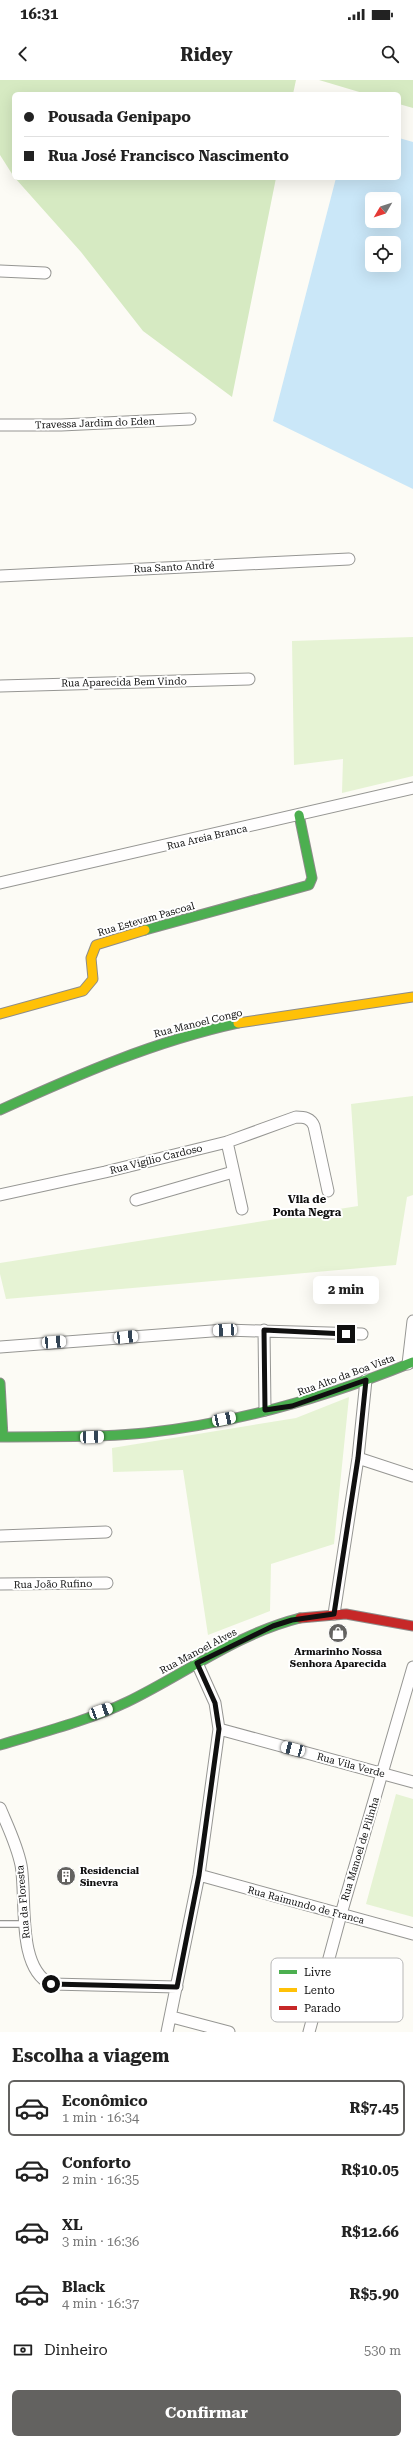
<!DOCTYPE html>
<html lang="pt">
<head>
<meta charset="utf-8">
<style>
  body { margin:0; font-family:"Roboto Serif",serif; background:#f2f2f2; color:#222; height:100vh; display:flex; flex-direction:column; font-size:15px; white-space:nowrap }
  * { box-sizing:border-box; margin:0 }
  p { font-size:13px; color:#767676 }
  .icon { flex:none; width:22px; height:22px; fill:none; stroke:currentColor; stroke-width:2; stroke-linecap:round; stroke-linejoin:round }
  .map { position:relative; height:1952px; overflow:hidden }
  .sheet { display:flex; flex-direction:column; background:#fff; flex:1 }
  .sheet>* { flex:none }
  .banner { position:absolute; left:12px; top:12px; width:389px; height:88px; border-radius:6px; box-shadow:0 4px 16px #0002; display:grid; align-content:center; height:88px; padding:0 12px; background:#fff }
  .needle { width:26px; rotate:231deg }
  .buttons { position:absolute; left:365px; top:112px; display:grid; gap:8px }
  .buttons a { display:grid; place-items:center; width:36px; height:36px; border-radius:6px; background:#fff; box-shadow:0 4px 16px #0002; font-size:20px }
  .end { position:absolute; width:18px; height:18px; margin:-9px; border:5px solid #101010; background:#fff; box-shadow:0 0 0 2px #fff }
  .from { border-radius:50% }
  .bubble { position:absolute; height:28px; border-radius:6px; background:#fff; box-shadow:0 4px 16px #0002; font-size:13px; font-weight:700; line-height:28px; text-align:center }
  .car { position:absolute; width:12px; height:24px; margin:-12px -6px; border-radius:5px; box-shadow:0 0 3px 1px #0007; background:linear-gradient(#fff 24%,#345 0 40%,#fff 0 76%,#345 0 86%,#fff 0) }
  .banner b { display:flex; align-items:center; gap:14px; height:38px; font-size:15px }
  .banner b+b { border-top:1px solid #e0e0e0 }
  .banner i { width:10px; height:10px; background:#222 }
  ul { padding:0; list-style:none }
  li { display:flex; align-items:center; gap:12px; height:56px; margin:0 8px 6px; padding:0 4px; border:2px solid transparent; border-radius:6px }
  li div { flex:1 }
  li b { display:block; font-size:15px }
  li em { font-style:normal; font-weight:700 }
  li.on { border-color:#636260 }
  li>.icon { width:36px; height:36px; stroke-width:1.5 }
  h2 { padding:0 12px; font-size:18px; line-height:48px }
  .pay { display:flex; align-items:center; gap:10px; height:44px; padding:0 12px; font-size:15px }
  .pay p { margin-inline-start:auto }
  .action { display:flex; gap:8px; margin-top:auto; padding:8px 12px }
  .action a { flex:1; height:46px; border-radius:6px; background:#636260; color:#fff; font-size:16px; font-weight:700; line-height:46px; text-align:center }
  .status { display:flex; justify-content:space-between; align-items:center; height:28px; padding:0 20px; background:#fff; direction:ltr }
  .status svg { height:11px; fill:currentColor }
  header { display:flex; justify-content:space-between; align-items:center; height:52px; padding:0 12px; background:#fff; font-size:18px; font-weight:700 }
  .map>svg:first-child { display:block }
</style>
</head>
<body>
<div class="status"><b>16:31</b><svg viewBox="0 0 49 12"><path d="M0 12V9h3v3zM5 12V6h3v6zM10 12V3h3v9zM15 12V0h3v12zM26 1h20v11H26zM47 4h2v5h-2z"/></svg></div>
<header><svg class="icon" aria-label="back" viewBox="0 0 24 24"><path d="M15 5l-7 7 7 7"/></svg>Ridey<svg class="icon" aria-label="search" viewBox="0 0 24 24"><circle cx="10" cy="10" r="6"/><path d="M15 15l6 6"/></svg></header>
<div class="map">
<svg width="413" height="1952" viewBox="0 0 413 1952">
  <rect width="100%" height="100%" fill="#fcfbf5"/>
  <path fill="#e6f3d4" d="M413 557V696L342 713 343 679 294 685 292 561Z
    M413 1016V1115L407 1117 396 1185 6 1219 0 1194V1183L358 1126 351 1024Z
    M349 1317 334 1464 271 1484 270 1531 208 1555 183 1390 113 1392 112 1368 296 1338Z
    M396 1714 413 1719V1837L366 1824Z"/>
  <path fill="#d6eac2" d="M0 0H296L293 14H14V97L0 75Z
    M319 0H413V28L399 24V14H366Z
    M15 98H276L232 317 143 251 81 172Z"/>
  <path fill="#cae7f8" fill-rule="evenodd" d="M399 58 413 62V409L273 341 336 98H399ZM372 119H394V141H372ZM372 163H394V185H372Z"/>
  <g fill="none" stroke-linecap="round" stroke-linejoin="round">
    <defs>
      <path id="lane" d="M0 1844H24"/>
      <path id="street" d="M0 191 45 193
        M0 345H61L190 339
        M0 496 349 479
        M0 606 249 599
        M0 803 413 708
        M227 1062 242 1129
        M0 1115 105 1092 227 1062 296 1037C304 1037 311 1038 314 1046L328 1111
        M136 1120 233 1092
        M264 1250 265 1330
        M0 1267 225 1250 362 1254
        M408 1284 413 1241
        M358 1378 413 1396
        M0 1456 106 1452
        M0 1504 107 1503
        M334 1534 358 1378 366 1300
        M219 1649 413 1702
        M0 1728C8 1747 17 1765 21 1785 27 1817 16 1888 51 1904L177 1907
        M199 1795 413 1854
        M172 1937 229 1952
        M167 1952 199 1795 219 1649 215 1623 197 1583
        M309 1952 341 1834 413 1587"/>
      <path id="fast" d="M145 850 309 805 312 798 299 735
        M0 1030C77 995 155 961 238 943
        M0 1303 3 1357
        M0 1357C48 1356 97 1358 145 1353 238 1343 327 1317 413 1282
        M0 1665C43 1652 87 1641 127 1622 185 1594 236 1554 300 1538"/>
      <path id="slow" d="M0 934 83 911 93 899 91 878 96 865 145 850
        M238 943 413 917"/>
      <path id="jam" d="M300 1538 346 1534 413 1546"/>
    </defs>
    <use href="#lane" stroke="#969693" stroke-width="8"/>
    <use href="#street" stroke="#969693" stroke-width="13"/>
    <use href="#fast" stroke="#8d8c8a" stroke-width="11"/>
    <use href="#slow" stroke="#8d8c8a" stroke-width="11"/>
    <use href="#jam" stroke="#8d8c8a" stroke-width="11"/>
    <use href="#lane" stroke="#fffefe" stroke-width="5.5"/>
    <use href="#street" stroke="#fffefe" stroke-width="11"/>
    <use href="#fast" stroke="#4caf50" stroke-width="9"/>
    <use href="#slow" stroke="#ffc107" stroke-width="9"/>
    <use href="#jam" stroke="#c62828" stroke-width="9"/>
  </g>
  <g fill="none" stroke-linecap="round" stroke-linejoin="round">
    <path stroke="#101010" stroke-width="5" d="M51 1904 177 1907 199 1795 219 1649 215 1623 197 1583 273 1546 292 1540 334 1534 358 1378 366 1300 292 1326 265 1330 264 1250 346 1254"/>
  </g>
  <defs>
    <symbol id="shop-disc" viewBox="-11 -11 22 22"><circle r="9.5" fill="#636260" stroke="#fff"/><path d="M-5-2.5h2.3a2.7 3.5 0 0 1 5.4 0H5L5.5 6h-11ZM-1.5-2.5h3a1.5 2.3 0 0 0-3 0Z" fill="#fff"/></symbol>
    <symbol id="building-disc" viewBox="-11 -11 22 22"><circle r="9.5" fill="#636260" stroke="#fff"/><path d="M-4-6H4V6H1V3H-1V6H-4ZM-2.5-4.3h1.7v1.8h-1.7ZM.8-4.3h1.7v1.8H.8ZM-2.5-1h1.7V.8h-1.7ZM.8-1h1.7V.8H.8Z" fill="#fff"/></symbol>
  </defs>
  <g fill-rule="evenodd">
    <use href="#shop-disc" x="327" y="1542" width="22" height="22"/>
    <use href="#building-disc" x="55" y="1785" width="22" height="22"/>
  </g>
  <g text-anchor="middle" dominant-baseline="central" stroke-width="4" stroke-linejoin="round" paint-order="stroke">
    <g font-size="10" fill="#101010" stroke="#fff">
      <text transform="translate(95 343) rotate(-2)">Travessa Jardim do Eden</text>
      <text transform="translate(174 487) rotate(-3)">Rua Santo André</text>
      <text transform="translate(124 602) rotate(-1)">Rua Aparecida Bem Vindo</text>
      <text transform="translate(207 757) rotate(-13)">Rua Areia Branca</text>
      <text transform="translate(146 839) rotate(-16)">Rua Estevam Pascoal</text>
      <text transform="translate(198 943) rotate(-14)">Rua Manoel Congo</text>
      <text transform="translate(156 1079) rotate(-14)">Rua Vigílio Cardoso</text>
      <text transform="translate(346 1295) rotate(-20)">Rua Alto da Boa Vista</text>
      <text transform="translate(53 1504) rotate(-1)">Rua João Rufino</text>
      <text transform="translate(198 1571) rotate(-28)">Rua Manoel Alves</text>
      <text transform="translate(351 1685) rotate(15)">Rua Vila Verde</text>
      <text transform="translate(360 1769) rotate(-73)">Rua Manoel de Pilinha</text>
      <text transform="translate(23 1822) rotate(-95)">Rua da Floresta</text>
      <text transform="translate(306 1825) rotate(15)">Rua Raimundo de Franca</text>
    </g>
    <g font-size="10" font-weight="bold" fill="#101010" stroke="#fff">
      <text x="338" y="1571">Armarinho Nossa<tspan x="338" dy="12">Senhora Aparecida</tspan></text>
      <text x="80" y="1790" text-anchor="start">Residencial<tspan x="80" dy="12">Sinevra</tspan></text>
    </g>
    <g font-size="11" font-weight="bold" fill="#101010" stroke="#fff">
      <text x="307" y="1119">Vila de<tspan x="307" dy="13">Ponta Negra</tspan></text>
    </g>
  </g>
  <rect x="271" y="1878" width="132" height="64" rx="6" fill="#fff" stroke="#b7b7b7" stroke-width="1"/>
  <rect x="279" y="1890" width="18" height="4" fill="#4caf50"/>
  <rect x="279" y="1908" width="18" height="4" fill="#ffc107"/>
  <rect x="279" y="1926" width="18" height="4" fill="#c62828"/>
  <g font-size="11" fill="#101010">
    <text x="304" y="1896">Livre</text>
    <text x="304" y="1914">Lento</text>
    <text x="304" y="1932">Parado</text>
  </g>
</svg>
<div class="buttons">
<a><svg class="needle" viewBox="-14 -14 28 28"><path d="M0-13l5 13h-10z" fill="#e53935"/><path d="M0 13l5-13h-10z" fill="#767676"/></svg></a>
<a><svg class="icon" aria-label="locate" viewBox="0 0 24 24"><circle cx="12" cy="12" r="6"/><path d="M12 2v4M12 18v4M2 12h4M18 12h4"/></svg></a>
</div>
<i class="end from" style="left:51px;top:1904px"></i>
<i class="end" style="left:346px;top:1254px"></i>
<div class="bubble" style="left:313px;top:1196px;width:66px">2 min</div>
<i class="car" style="left:225px;top:1250px;rotate:267deg"></i>
<i class="car" style="left:126px;top:1257px;rotate:84deg"></i>
<i class="car" style="left:54px;top:1262px;rotate:86deg"></i>
<i class="car" style="left:224px;top:1339px;rotate:78deg"></i>
<i class="car" style="left:92px;top:1357px;rotate:88deg"></i>
<i class="car" style="left:101px;top:1631px;rotate:70deg"></i>
<i class="car" style="left:293px;top:1669px;rotate:285deg"></i>
<div class="banner">
<b><i class="from"></i>Pousada Genipapo</b>
<b><i></i>Rua José Francisco Nascimento</b>
</div>
</div>
<section class="sheet">
<h2>Escolha a viagem</h2>
<ul>
<li class="on"><svg class="icon" aria-label="car" viewBox="0 0 24 24"><path d="M5 17H2v-5l4-1 3-4h7l3 4 3 1v5h-3M9 17h6M6 11h13"/><circle cx="7" cy="17" r="2"/><circle cx="17" cy="17" r="2"/></svg><div><b>Econômico</b><p>1 min · 16:34</p></div><em>R$7.45</em></li>
<li><svg class="icon" aria-label="car" viewBox="0 0 24 24"><path d="M5 17H2v-5l4-1 3-4h7l3 4 3 1v5h-3M9 17h6M6 11h13"/><circle cx="7" cy="17" r="2"/><circle cx="17" cy="17" r="2"/></svg><div><b>Conforto</b><p>2 min · 16:35</p></div><em>R$10.05</em></li>
<li><svg class="icon" aria-label="car" viewBox="0 0 24 24"><path d="M5 17H2v-5l4-1 3-4h7l3 4 3 1v5h-3M9 17h6M6 11h13"/><circle cx="7" cy="17" r="2"/><circle cx="17" cy="17" r="2"/></svg><div><b>XL</b><p>3 min · 16:36</p></div><em>R$12.66</em></li>
<li><svg class="icon" aria-label="car" viewBox="0 0 24 24"><path d="M5 17H2v-5l4-1 3-4h7l3 4 3 1v5h-3M9 17h6M6 11h13"/><circle cx="7" cy="17" r="2"/><circle cx="17" cy="17" r="2"/></svg><div><b>Black</b><p>4 min · 16:37</p></div><em>R$5.90</em></li>
</ul>
<div class="pay"><svg class="icon" aria-label="cash" viewBox="0 0 24 24"><path d="M3 7h18v10H3z"/><circle cx="12" cy="12" r="2"/></svg>Dinheiro<p>530 m</p></div>
<div class="action"><a>Confirmar</a></div>
</section>
</body>
</html>
